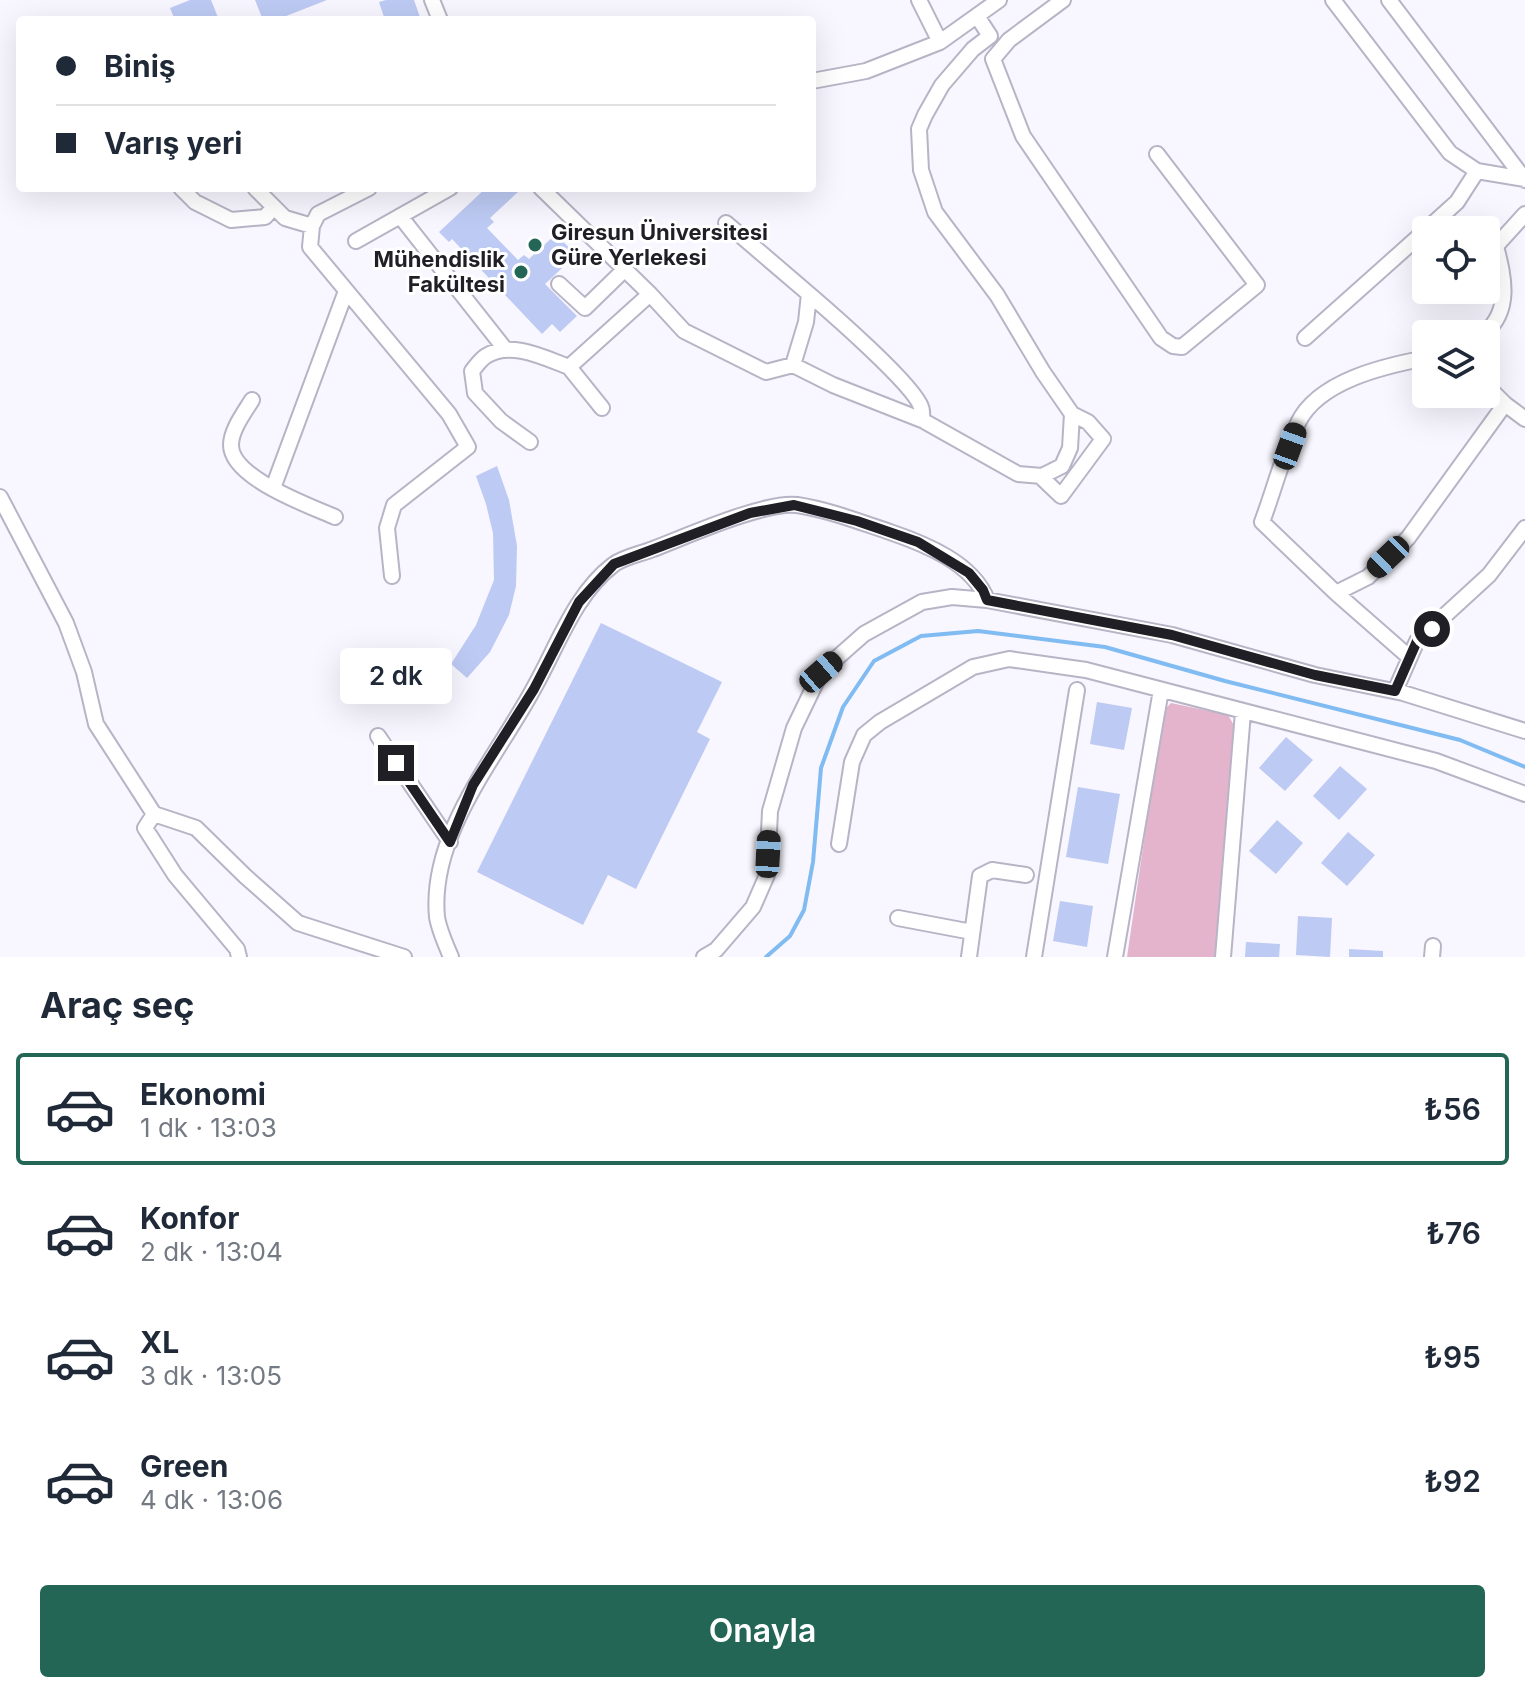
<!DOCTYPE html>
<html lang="tr">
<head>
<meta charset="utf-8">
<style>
  body { margin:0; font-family:Inter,sans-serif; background:#f2f2f3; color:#1f2937; height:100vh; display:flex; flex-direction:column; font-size:30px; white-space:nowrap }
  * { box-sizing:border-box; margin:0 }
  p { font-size:26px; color:#747a83 }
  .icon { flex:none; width:44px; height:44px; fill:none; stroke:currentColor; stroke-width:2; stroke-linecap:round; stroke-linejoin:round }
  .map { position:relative; height:957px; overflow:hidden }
  .panel { display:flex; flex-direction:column; background:#fff; flex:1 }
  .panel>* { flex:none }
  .banner { position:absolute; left:16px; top:16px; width:800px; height:176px; border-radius:8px; box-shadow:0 8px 32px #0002; display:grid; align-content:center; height:176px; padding:0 40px; background:#fff }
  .buttons { position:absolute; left:1412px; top:216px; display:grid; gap:16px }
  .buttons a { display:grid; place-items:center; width:88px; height:88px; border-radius:8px; background:#fff; box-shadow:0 8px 32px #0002; font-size:40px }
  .end { position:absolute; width:36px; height:36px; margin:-18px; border:10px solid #201f25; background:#fff; box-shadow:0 0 0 4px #fff }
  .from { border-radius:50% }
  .bubble { position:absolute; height:56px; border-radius:8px; background:#fff; box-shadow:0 8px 32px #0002; font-size:26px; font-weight:600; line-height:56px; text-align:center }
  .car { position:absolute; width:24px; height:48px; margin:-24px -12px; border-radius:10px; box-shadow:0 0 6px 2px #0007; background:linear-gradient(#222 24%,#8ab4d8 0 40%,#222 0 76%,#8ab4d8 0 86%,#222 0) }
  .banner b { display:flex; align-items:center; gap:28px; height:76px; font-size:30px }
  .banner b+b { border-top:2px solid #e0e1e3 }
  .banner i { width:20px; height:20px; background:#1f2937 }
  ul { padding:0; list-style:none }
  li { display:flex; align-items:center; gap:24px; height:112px; margin:0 16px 12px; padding:0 24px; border:4px solid transparent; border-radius:8px }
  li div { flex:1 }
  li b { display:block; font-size:30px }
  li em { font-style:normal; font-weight:600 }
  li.selected { border-color:#246655 }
  li>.icon { width:72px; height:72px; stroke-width:1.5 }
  h2 { padding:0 40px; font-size:36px; line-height:96px }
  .button { display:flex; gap:16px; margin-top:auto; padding:16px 40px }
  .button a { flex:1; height:92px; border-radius:8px; background:#246655; color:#fff; font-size:32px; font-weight:600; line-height:92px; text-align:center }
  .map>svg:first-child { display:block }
</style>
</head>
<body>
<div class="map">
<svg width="1525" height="957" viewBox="0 0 1525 957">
  <rect width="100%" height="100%" fill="#f8f6fe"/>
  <path fill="#e4b4cd" d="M1171 703 1228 715 1235 727 1217 957H1127L1163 711Z"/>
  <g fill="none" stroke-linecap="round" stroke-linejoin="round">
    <path stroke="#80bbf2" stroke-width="4" d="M766 957 790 936 804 910 813 862 821 768 843 707 874 661 921 636 978 631 1105 647 1225 681 1460 740 1525 767"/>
  </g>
  <path fill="#bdcaf3" d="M190 0H211L219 20H175L170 8Z
    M255 0H327L276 20H263Z
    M386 0H414L421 20H385L379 2Z
    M486 188H516L519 191 490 218 494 222 487 228 518 260 524 255 529 259 556 234 576 255 545 284 577 316 560 332 552 324 542 334 452 239 449 242 439 232Z
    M497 466 509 500 517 546 516 586 509 615 490 652 467 678 451 664 476 625 494 580 493 533 486 504 476 476Z
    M601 623 722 682 697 732 710 739 636 889 608 875 583 925 477 872Z
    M1097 702 1132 708 1124 750 1090 744Z
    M1286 737 1313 760 1285 791 1259 768Z
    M1340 766 1367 789 1339 820 1313 796Z
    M1078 787 1120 794 1108 864 1066 857Z
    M1277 820 1303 843 1276 874 1249 851Z
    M1348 832 1375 855 1347 886 1321 863Z
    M1060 901 1093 906 1087 947 1053 941Z
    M1298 916 1332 918 1330 957 1296 955Z
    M1246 942 1280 944 1279 957H1245Z
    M1349 949 1383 951V957H1349Z"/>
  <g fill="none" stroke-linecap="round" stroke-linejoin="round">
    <defs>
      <path id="minor" d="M432 0 440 20
        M919 0 940 42
        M1063 0 1009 40 993 59 1023 136 1161 338 1173 346 1182 347 1257 285 1157 154
        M1333 0 1450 153 1477 171 1525 179
        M1389 0 1525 180
        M812 81 866 71 940 42 999 0
        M181 188 195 202 231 220 265 217 274 207
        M255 188 285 218 312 226
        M369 188 318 214 312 226 310 247 449 414 468 447 394 505 387 528 392 576
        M541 188 650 294 684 331 766 372 793 365 833 385 922 420 1018 474 1042 476 1062 466 1070 448 1072 414 1043 372 997 295 935 212 921 170 919 129 925 115 942 85 973 49 990 36 977 16
        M400 216 505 349
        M726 223 809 294 806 322 793 365
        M1426 230 1457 202 1477 171
        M356 241 450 188
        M559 284 585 308 623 271
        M809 294C830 312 914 385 921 407 923 411 922 416 922 420
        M1484 334C1512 310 1504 278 1496 246L1525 214
        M1305 338 1426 230
        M1426 358C1384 366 1318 381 1298 423 1283 454 1274 490 1262 522L1336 593 1368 577 1408 538 1505 404
        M569 367 602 408
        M1486 385 1505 404 1525 419
        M252 400C244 413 231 430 231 445 231 478 310 506 335 517
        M530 442 501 421 475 393 472 371C476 366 481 359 486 356 510 340 545 358 569 367L650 294
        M1040 476 1061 496 1103 439 1088 422 1072 414
        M273 488 346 291
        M0 497 66 623 84 672 96 724 154 814
        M1336 593 1409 657
        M1395 691 1417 641 1489 575 1525 528
        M378 736 450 842
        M839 844 852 762 864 735 880 722 973 667 1009 659 1086 670 1436 761 1525 794
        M898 918 972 932
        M239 957 237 949 175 875 145 828 154 814 196 828 245 876 298 923 404 957
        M451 957C446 945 439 930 437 917 429 833 498 756 535 686 558 645 575 594 613 565 623 557 641 554 653 549 685 537 765 501 797 505 829 510 860 522 890 532 925 544 973 563 987 600
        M704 957 716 950 753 907 767 875 770 811 794 728 821 672 864 634 922 602 952 597 987 600 1172 635 1315 675 1403 693 1525 731
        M969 957 980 876 992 870 1026 875
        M1034 957 1077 690
        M1115 957 1161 690
        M1223 957 1243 712
        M1432 957 1433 946"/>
    </defs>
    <use href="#minor" stroke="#b8b4c6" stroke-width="18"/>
    <use href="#minor" stroke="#fff" stroke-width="14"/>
  </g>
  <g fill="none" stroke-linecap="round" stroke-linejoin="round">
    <path stroke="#201f25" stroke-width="10" d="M396 763 450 842 473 785 534 689 579 602 614 564 750 513 794 505 857 521 918 542 969 573 983 590 987 600 1172 635 1315 675 1395 691 1417 641 1432 629"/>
  </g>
  <g fill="#246655" stroke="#fff" stroke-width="3">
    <circle cx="535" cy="245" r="8"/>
    <circle cx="521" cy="272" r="8"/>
  </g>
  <g text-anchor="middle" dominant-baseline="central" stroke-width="6" stroke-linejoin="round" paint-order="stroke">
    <g font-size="22" font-weight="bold" fill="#201f25" stroke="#fff" text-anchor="start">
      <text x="551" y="232">Giresun Üniversitesi<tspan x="551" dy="25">Güre Yerlekesi</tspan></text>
      <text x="505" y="259" text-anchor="end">Mühendislik<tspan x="505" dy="25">Fakültesi</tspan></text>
    </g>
  </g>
</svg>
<div class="buttons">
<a><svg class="icon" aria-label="locate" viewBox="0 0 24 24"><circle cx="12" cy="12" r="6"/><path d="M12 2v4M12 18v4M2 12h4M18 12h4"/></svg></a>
<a><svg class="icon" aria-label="layers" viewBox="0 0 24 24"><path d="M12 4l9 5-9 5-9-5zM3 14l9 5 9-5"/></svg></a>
</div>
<i class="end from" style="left:1432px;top:629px"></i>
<i class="end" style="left:396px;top:763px"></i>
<div class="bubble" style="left:340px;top:648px;width:112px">2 dk</div>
<i class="car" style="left:1290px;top:446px;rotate:20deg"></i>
<i class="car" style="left:1388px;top:557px;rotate:226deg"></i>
<i class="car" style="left:821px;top:672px;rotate:49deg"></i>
<i class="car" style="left:768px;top:854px;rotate:3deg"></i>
<div class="banner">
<b><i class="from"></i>Biniş</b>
<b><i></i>Varış yeri</b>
</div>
</div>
<section class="panel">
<h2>Araç seç</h2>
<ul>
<li class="selected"><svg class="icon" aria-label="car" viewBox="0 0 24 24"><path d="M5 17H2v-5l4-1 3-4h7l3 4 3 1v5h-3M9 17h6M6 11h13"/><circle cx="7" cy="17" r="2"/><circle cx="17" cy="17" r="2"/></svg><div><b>Ekonomi</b><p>1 dk · 13:03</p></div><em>₺56</em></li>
<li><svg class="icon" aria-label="car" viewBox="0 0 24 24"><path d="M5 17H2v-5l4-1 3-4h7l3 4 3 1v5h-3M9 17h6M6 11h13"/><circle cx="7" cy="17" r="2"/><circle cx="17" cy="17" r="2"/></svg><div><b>Konfor</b><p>2 dk · 13:04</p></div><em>₺76</em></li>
<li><svg class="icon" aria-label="car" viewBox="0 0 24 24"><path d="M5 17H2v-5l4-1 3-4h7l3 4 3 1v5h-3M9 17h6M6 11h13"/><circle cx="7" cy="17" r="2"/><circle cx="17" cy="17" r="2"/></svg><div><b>XL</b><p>3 dk · 13:05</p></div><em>₺95</em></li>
<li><svg class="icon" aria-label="car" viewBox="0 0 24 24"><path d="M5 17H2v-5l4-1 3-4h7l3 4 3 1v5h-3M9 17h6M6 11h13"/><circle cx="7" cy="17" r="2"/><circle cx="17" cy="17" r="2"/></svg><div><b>Green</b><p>4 dk · 13:06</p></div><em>₺92</em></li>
</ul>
<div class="button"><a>Onayla</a></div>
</section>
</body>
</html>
